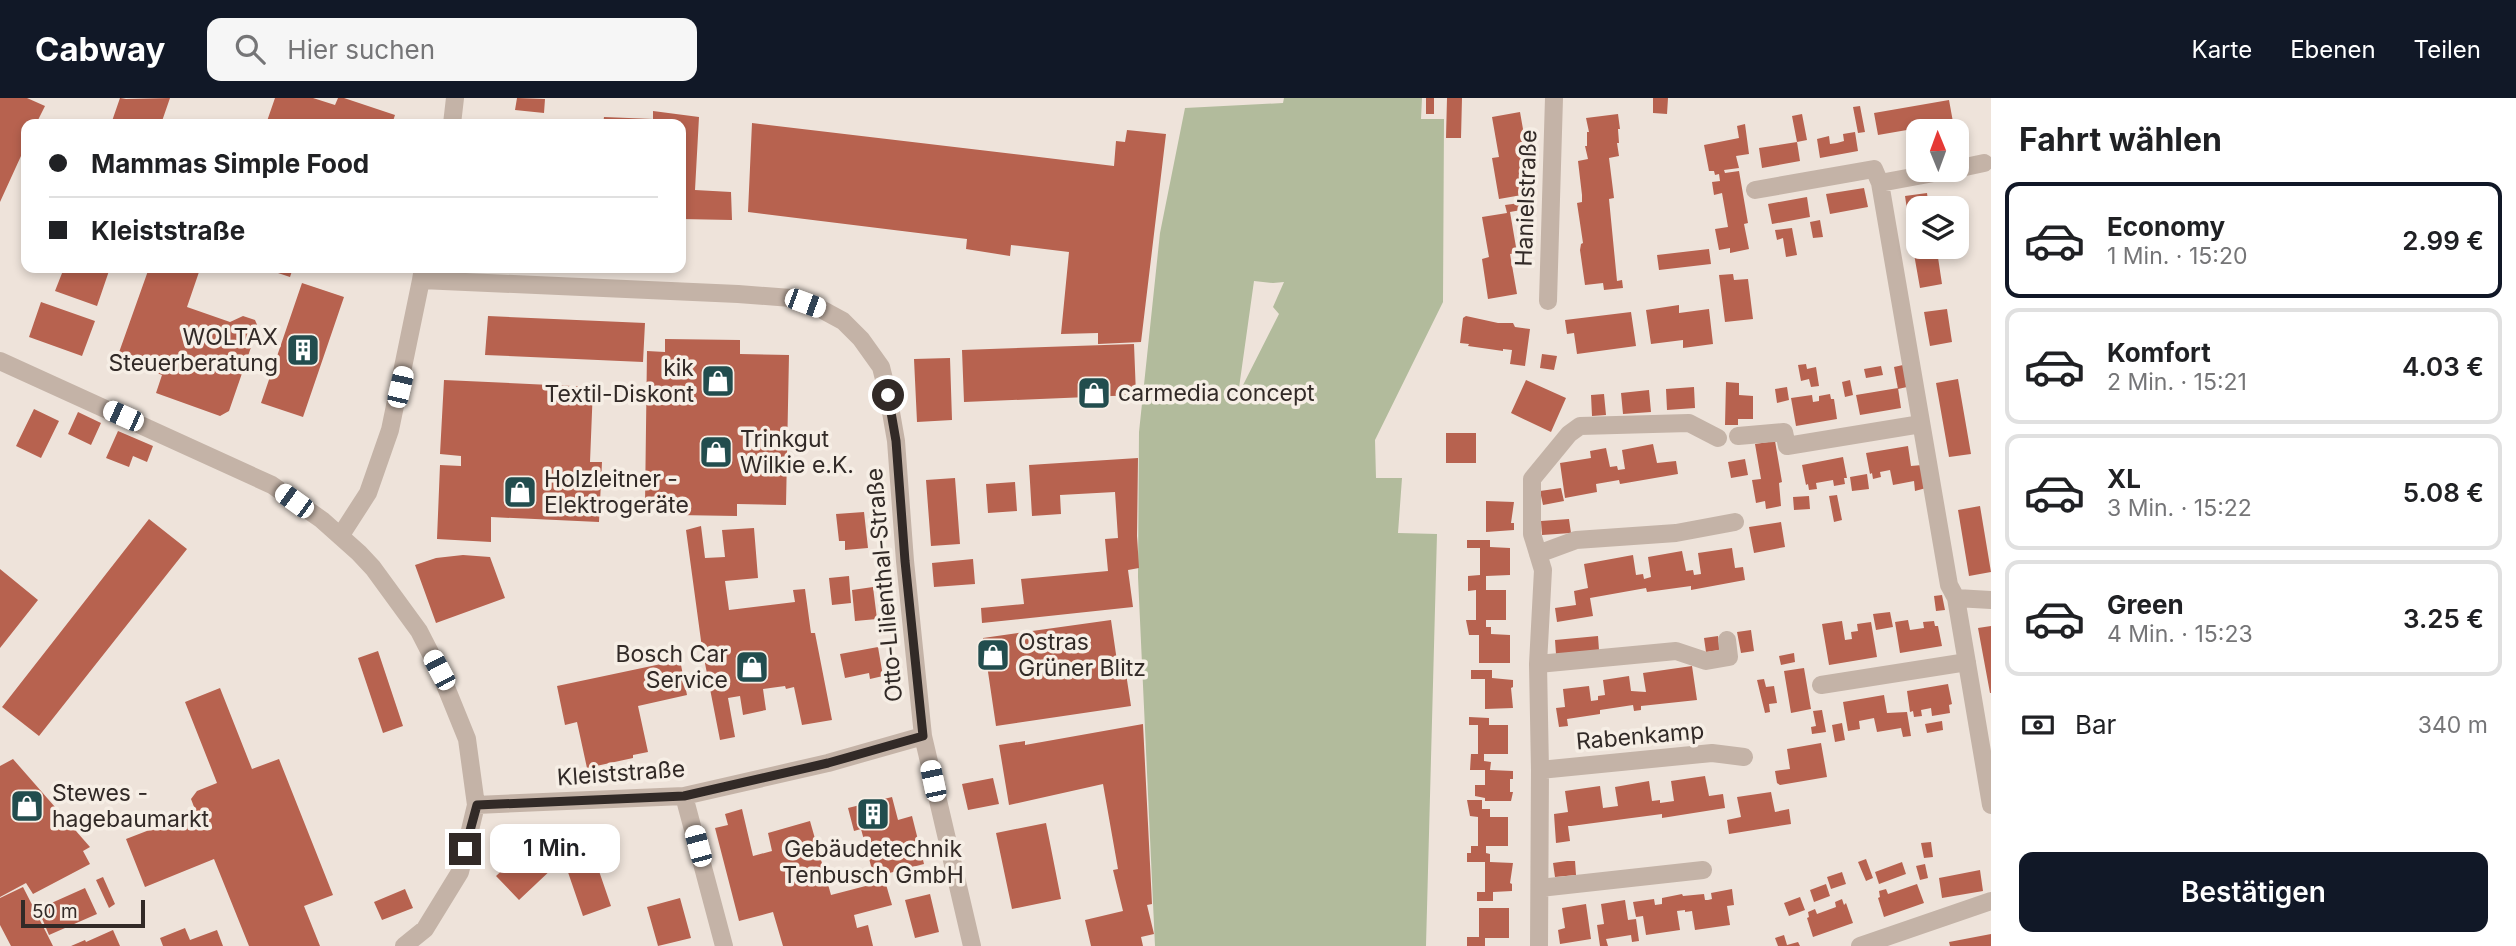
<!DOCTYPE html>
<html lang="de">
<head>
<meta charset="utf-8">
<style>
  body { margin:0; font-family:Inter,sans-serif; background:#f6f6f6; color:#202124; height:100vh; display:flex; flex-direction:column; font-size:26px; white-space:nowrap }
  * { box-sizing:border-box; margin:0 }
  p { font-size:23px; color:#757577 }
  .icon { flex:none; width:38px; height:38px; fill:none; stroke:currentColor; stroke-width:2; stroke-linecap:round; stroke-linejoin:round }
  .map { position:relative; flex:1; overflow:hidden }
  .panel { display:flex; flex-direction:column; background:#fff; width:525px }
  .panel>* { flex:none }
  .hud { position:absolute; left:21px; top:21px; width:665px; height:154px; border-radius:14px; box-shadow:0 4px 10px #0003; display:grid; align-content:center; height:154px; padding:0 28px; background:#fff }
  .needle { width:46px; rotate:359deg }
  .fabs { position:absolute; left:1906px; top:21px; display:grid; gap:14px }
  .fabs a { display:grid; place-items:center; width:63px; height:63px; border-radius:14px; background:#fff; box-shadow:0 4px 10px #0003; font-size:35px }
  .scale { position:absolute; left:21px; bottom:18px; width:124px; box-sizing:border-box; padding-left:7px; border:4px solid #322a27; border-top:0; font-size:19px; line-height:24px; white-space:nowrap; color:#322a27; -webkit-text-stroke:5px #f6eee5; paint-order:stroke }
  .end { position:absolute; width:32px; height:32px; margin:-16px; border:9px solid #322a27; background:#fff; box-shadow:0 0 0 4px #fff }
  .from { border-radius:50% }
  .bubble { position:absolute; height:49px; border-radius:14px; background:#fff; box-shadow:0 4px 10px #0003; font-size:23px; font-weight:600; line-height:49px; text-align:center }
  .car { position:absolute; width:21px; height:42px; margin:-21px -10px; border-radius:9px; box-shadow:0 0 5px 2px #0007; background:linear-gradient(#fff 24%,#345 0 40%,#fff 0 76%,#345 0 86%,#fff 0) }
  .hud b { display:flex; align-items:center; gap:24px; height:66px; font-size:26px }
  .hud b+b { border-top:2px solid #e0e0e0 }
  .hud i { width:18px; height:18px; background:#202124 }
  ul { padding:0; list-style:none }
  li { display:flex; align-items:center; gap:21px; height:116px; margin:0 14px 10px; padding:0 14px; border:4px solid #e0e0e0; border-radius:14px }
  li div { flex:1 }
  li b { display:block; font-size:26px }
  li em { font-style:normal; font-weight:600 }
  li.selected { border-color:#111827 }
  li>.icon { width:63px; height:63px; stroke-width:1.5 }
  h2 { padding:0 28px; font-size:32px; line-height:84px }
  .pay { display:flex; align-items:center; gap:18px; height:77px; padding:0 28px; font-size:26px }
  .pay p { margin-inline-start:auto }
  .action { display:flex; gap:14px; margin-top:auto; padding:14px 28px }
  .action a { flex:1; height:80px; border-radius:14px; background:#111827; color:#fff; font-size:28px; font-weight:600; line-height:80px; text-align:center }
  header { display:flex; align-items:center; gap:42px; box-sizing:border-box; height:98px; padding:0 35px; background:#111827; color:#fff }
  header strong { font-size:33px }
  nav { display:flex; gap:38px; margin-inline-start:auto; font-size:24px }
  .search { width:490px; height:63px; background:#f6f6f6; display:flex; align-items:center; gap:18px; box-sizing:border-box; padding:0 24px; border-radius:14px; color:#757577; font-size:26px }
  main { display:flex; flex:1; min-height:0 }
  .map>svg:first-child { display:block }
</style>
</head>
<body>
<header>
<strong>Cabway</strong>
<div class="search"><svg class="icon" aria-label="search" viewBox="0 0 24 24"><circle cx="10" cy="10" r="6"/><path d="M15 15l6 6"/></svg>Hier suchen</div>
<nav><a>Karte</a><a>Ebenen</a><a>Teilen</a></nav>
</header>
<main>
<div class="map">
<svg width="1991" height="848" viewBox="0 0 1991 848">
  <rect width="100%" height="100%" fill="#eee3da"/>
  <path fill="#b2bb9c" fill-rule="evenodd" d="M1284 0H1422L1421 21H1444L1443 204 1375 342 1376 380H1402L1398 435 1437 436 1426 848H1155L1138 479 1139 334 1160 135 1185 10 1283 5ZM1254 183 1273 185 1284 184 1273 209 1279 216 1238 297Z"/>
  <path fill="#b7624f" d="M0 0H27L45 8 36 26H26V47L0 104Z
    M120 0 126 1 170 0 161 26H111Z
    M275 0H313L335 7 338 0H344L395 17 392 26H266Z
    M517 0 545 1 544 15 515 12Z
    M1426 0H1434V16H1426Z
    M1447 0H1462L1461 40H1446Z
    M1653 0H1668L1667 16 1653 15Z
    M1949 2 1953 24 1878 37 1874 15Z
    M1860 8 1865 34 1858 35 1853 9Z
    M653 13 699 19 695 92 731 94 732 122 681 121V26H603L604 19 653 21Z
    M1520 14 1527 54 1520 55 1527 96 1499 101 1492 60 1499 59 1492 19Z
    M1618 16 1620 31H1618L1619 45H1617L1619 58 1609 60 1614 100 1609 101 1617 183 1622 182 1623 190 1604 192 1603 185 1585 187 1580 152 1581 146 1583 145 1577 105 1582 104V97L1578 63 1588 61 1585 48H1587V34H1589L1586 20Z
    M1802 16 1807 42 1797 44 1792 18Z
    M752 25 1114 68 1116 43 1125 44 1127 32 1166 36 1141 244 1098 246V235L1061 236 1069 154 1011 147 1010 158 966 151 967 141 748 114Z
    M1745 26 1749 56 1736 58 1739 70 1724 72 1725 75 1739 73 1748 125 1744 126 1749 151 1730 155V150L1719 152 1715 131 1728 129 1722 95 1714 97 1712 84 1720 83 1719 76 1715 77 1714 73H1709L1704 47 1739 40 1737 28Z
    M1855 34 1858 53 1820 60 1817 41 1829 38 1830 46 1837 45 1844 43 1843 36Z
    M1797 44 1800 63 1762 70 1759 50Z
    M1864 90 1868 109 1830 116 1826 96Z
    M1927 95 1929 110H1918V130L1910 132 1905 98Z
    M1807 99 1810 119 1772 126 1768 106Z
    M1520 105 1521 112 1510 114 1517 155 1510 156 1517 196 1488 201 1482 161 1489 159 1482 119 1507 115 1505 107Z
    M1820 122 1823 139 1813 140 1810 124Z
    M1792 130 1797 157 1786 159 1783 140 1777 142 1775 132Z
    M1709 151 1711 166 1659 172 1657 157Z
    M1937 153 1942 186 1920 190 1914 156Z
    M64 170H110L97 208 55 193Z
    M149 170H184L199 174 187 209 230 224 243 218 255 222 258 229 229 313 220 318 156 295 162 277 117 260Z
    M263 170H293L290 179Z
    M1733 176 1734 182 1748 181 1753 221 1725 224 1719 177Z
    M302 185 344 199 303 319 261 305Z
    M41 204 95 223 82 258 29 239Z
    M1679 207V215L1709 211 1713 246 1683 250V242L1651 246 1646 212Z
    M1947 211 1952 244 1930 248 1924 214Z
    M1631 214 1636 248 1577 256 1574 235 1567 236 1565 222Z
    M488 218 645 225 643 264 485 257Z
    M1466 218 1498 225H1513L1515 229 1530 231 1525 268 1510 266 1512 252 1503 251V253L1468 248 1469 246 1460 245 1463 220Z
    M665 241 740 242V256L789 257 786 407 737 406V418L676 417V406H645L647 253 665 254Z
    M1134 246 1136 297 964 304 962 252Z
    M1542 256 1557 258 1554 272 1540 270Z
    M950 260 952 322 917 324 914 261Z
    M1806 266 1807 271 1816 269 1819 288 1811 289 1809 281 1801 283 1798 267Z
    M1903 267 1907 289 1898 291 1894 269Z
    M1881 268 1883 277 1866 280 1864 271Z
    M1958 281 1971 356 1949 359 1936 285Z
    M444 282 593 289 590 364H602L599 424 491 419V444L437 441 440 367 461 368V358L440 356Z
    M1526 282 1566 300 1551 334 1511 315Z
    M1850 282 1853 297 1845 299 1842 284Z
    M1726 284 1739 285V297L1753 298V321H1738V327H1725Z
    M1694 289 1695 310 1667 312 1666 291Z
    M1787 289 1789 302 1777 305 1775 291Z
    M1898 290 1901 310 1860 317 1856 297Z
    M1649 292 1651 314 1623 316 1621 295Z
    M1604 296 1606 317 1592 318 1591 297Z
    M1830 296 1831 301H1834L1837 321 1796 328 1791 300 1812 297 1813 304 1819 303V298Z
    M34 311 59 323 41 360 16 348Z
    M78 314 101 325 91 347 68 336Z
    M118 333 153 348 147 364 133 358 129 369 106 360Z
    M1446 335H1476V365H1446Z
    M1775 343 1782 384 1779 385 1781 408 1766 411 1765 403 1756 405 1752 382 1761 381 1755 346Z
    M1653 346 1657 365 1676 363 1678 376 1620 386 1619 382 1596 386 1597 394 1565 400 1560 365 1591 360 1590 353 1606 350 1610 369 1617 368 1618 372 1625 371 1622 352Z
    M1908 348 1911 368 1922 367 1926 390 1915 393 1914 383 1893 387 1890 372 1880 374 1881 379 1873 381 1872 375 1870 376 1866 355Z
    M1843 359 1847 380H1844L1845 386 1834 388 1833 382 1816 385 1817 391 1809 392 1808 386 1806 387 1802 367Z
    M1138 360 1137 438 1139 470 1128 472 1133 509 982 525 981 510 1024 506 1021 481 1108 473 1105 441 1118 440 1115 394 1060 397 1061 416 1032 418 1029 367Z
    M1745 361 1748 377 1731 380 1728 364Z
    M1867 376 1869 391 1852 393 1850 379Z
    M955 380 960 446 931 448 926 382Z
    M1015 384 1017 413 988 415 986 386Z
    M1561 390 1564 403 1543 407 1540 393Z
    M1837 397 1842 422 1834 424 1829 398Z
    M1809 398 1810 411 1794 412 1793 399Z
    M1486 403 1514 404 1511 425H1514V432L1486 434Z
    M1980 408 1991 474 1969 478 1958 412Z
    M864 414 868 450 845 452V443H839L836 416Z
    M149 421 187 451 39 638 2 609Z
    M1569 421 1571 435 1542 437 1541 423Z
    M1781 424 1785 449 1754 455 1749 429Z
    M701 428 705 460 725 459 722 432 754 430 758 480 725 483 729 512 795 504 793 492 805 491 811 535H815L832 622 802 627 794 589 786 591 785 588 763 591 766 612 743 617 740 598 728 600 735 639 720 642 702 550 686 432Z
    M1467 442H1490V449L1510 450V477L1486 478V492H1506V522H1486V529H1491V536L1510 537V565H1479V537H1469L1466 522H1476V492L1468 493V478L1480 477V450H1467Z
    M1732 450 1735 470 1743 469 1745 482 1691 492V488L1647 494 1646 490 1590 500 1593 518 1557 524 1555 510 1576 507 1574 493 1588 490 1584 466 1633 457 1636 477 1643 476 1644 481 1651 479 1648 459 1682 453 1686 473 1693 472 1694 477 1701 476 1698 455Z
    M463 457 490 459 505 500 436 525 415 467 436 460Z
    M973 461 975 486 934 489 932 465Z
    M0 471 38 502 0 550Z
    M849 478 851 505 832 507 829 480Z
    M873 489 877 521 855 523 852 492Z
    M1942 497 1945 512 1936 513 1934 498Z
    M1890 514 1893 529 1876 532 1873 516Z
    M1111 522 1118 570 1125 569 1131 608 996 628 983 540Z
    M1908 522 1910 532 1924 530 1923 524 1934 523 1935 528H1938L1942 548 1900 555 1895 524Z
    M1842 523 1845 542 1852 541 1851 534 1858 533 1857 526 1871 524 1877 559 1829 567 1822 526Z
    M1991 528V595H1990L1978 530Z
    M1751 532 1754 553 1741 555 1737 534Z
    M1598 538 1599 552 1556 556 1555 542Z
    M1718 538 1720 552 1706 554 1704 540Z
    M878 549 883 578 870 581 869 575 845 580 840 556Z
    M378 553 403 628 383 635 358 560Z
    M1794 555 1795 564 1781 567 1779 558Z
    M680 562 687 597 638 608 648 654 633 657V660L587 670 577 624 565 627 557 588Z
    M1692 568 1697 602 1641 608V612L1634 613 1633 607 1600 612V616L1567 621 1568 628 1559 629 1556 610 1565 609 1563 591 1589 588 1591 603 1598 602V598L1605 597 1603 582 1629 578 1631 593 1646 594 1643 575Z
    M1804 570 1811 611 1791 615 1784 573Z
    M1471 572H1492V580L1513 582V589L1511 590 1513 610 1485 611V581H1471Z
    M1764 581 1766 589 1774 588 1777 605 1769 606 1770 614 1765 615 1757 582Z
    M1948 586 1952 606 1949 607 1950 615 1932 618 1931 610 1921 612 1922 618 1914 619 1913 613 1910 614 1907 593Z
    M220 590 252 671 279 661 333 797 304 808 320 848H249L214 761 145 789 126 741 196 714 191 701 197 693 217 685 185 604Z
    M1884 597 1887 615 1907 614 1911 638 1903 639 1901 630 1877 634 1874 620 1859 623 1860 631 1848 633 1843 604Z
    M1822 612 1826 634 1812 636 1811 629 1816 628 1813 613Z
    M1469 619 1489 620V627H1508V656H1484V663L1491 664 1490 672 1513 673V681H1510V694H1513L1511 703H1485V700L1475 698V687H1485V672H1470L1471 656H1478V627H1469Z
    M1942 623 1943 632 1927 635 1925 626Z
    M1842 625 1845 642 1835 644 1832 627Z
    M1143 626 1152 806 1147 807 1154 836 1141 839 1143 848H1091L1085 822 1123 813 1113 772 1118 771 1103 686 1009 707 999 647 1025 643V647Z
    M1821 645 1827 679 1780 687 1777 685 1775 673 1790 671 1787 651Z
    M13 661 90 749 83 753 90 766 33 796 26 785 0 799V668Z
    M1705 678 1709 698 1723 696 1725 710 1662 720V716L1571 728H1568L1570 743 1556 745 1554 716 1568 714 1565 693 1600 688 1603 710 1618 708 1615 689 1649 683 1652 703 1660 702V705L1674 703 1671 683Z
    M993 680 999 706 968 712 962 686Z
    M1771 694 1775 714 1789 711 1791 726 1729 736 1727 722 1741 719 1737 699Z
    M892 699 898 722 912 718 924 766 874 779 861 731 854 733 848 710Z
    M1467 702H1482V711H1490V719H1508V748H1486V755L1490 756V764L1513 765 1510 785 1512 786V793L1493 794V803H1477V794H1485V764H1467V755H1471V748H1478V719L1470 718Z
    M742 711 753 758 772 753 768 735 810 723 831 797 885 783 892 807 854 817 857 830 868 827 873 848H783L773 814 739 823 715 730 728 727 725 716Z
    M1046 725 1061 801 1012 811 996 735Z
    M587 738 611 808 583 818 559 748Z
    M1931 744 1933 759 1924 760 1921 745Z
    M533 748 554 769 519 802 496 778 508 767 510 769Z
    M1866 761 1873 780 1866 783 1858 764Z
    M1567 763H1575L1576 777 1555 779 1553 765Z
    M1902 764 1906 776 1879 786 1875 774Z
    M1925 766 1928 780 1920 782 1916 768Z
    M1980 772 1983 793 1942 800 1939 780Z
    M1842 774 1846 786 1831 791 1827 779Z
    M103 779 115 806 109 810 96 782Z
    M1826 786 1830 798 1814 804 1810 792Z
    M1917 786 1924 805 1884 819 1878 800 1880 799 1879 793 1886 791 1888 796Z
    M23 789 50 842 53 848H11L0 827V800Z
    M85 790 97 816 49 837 38 811Z
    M405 791 413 810 382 822 374 804Z
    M1732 791 1734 807 1727 808 1730 827 1695 832 1692 813 1685 814V812L1677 813 1680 832 1646 837 1643 818 1636 819 1633 804 1654 801 1655 807 1662 806V800L1682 796 1683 798 1704 796 1705 802H1708L1712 801 1711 795Z
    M930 796 939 834 915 840 905 802Z
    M1800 799 1805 812 1789 818 1784 805Z
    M680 800 691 840 658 848 647 809Z
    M1842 801 1844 807 1846 805 1853 825 1813 839 1807 820 1809 819 1808 814 1815 811 1817 816 1836 809 1835 804Z
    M1625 802 1628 822 1636 821 1639 843 1632 844 1631 837 1606 841 1608 848H1600L1597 827 1604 826 1601 806Z
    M1586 806 1591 841 1560 846 1558 832 1565 830 1562 810Z
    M1479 810H1509V840H1485V848H1467V839H1479Z
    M185 830 190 842 217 832 223 848H163L160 840Z
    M113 832 120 848H71L85 842 86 844Z
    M1991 836V848H1950L1949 844Z
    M1784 837 1787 847 1798 844 1800 848H1778L1775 840Z"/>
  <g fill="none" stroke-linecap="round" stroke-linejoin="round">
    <path stroke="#c4b3a7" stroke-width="18" d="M452 26 455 0
      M1956 71 1984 65
      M1880 85 1949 487 1956 500 1991 707
      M1755 92 1874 71 1880 85 1950 72
      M423 170 421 182 738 196 791 200 819 210 843 223 861 241 881 269 888 297 896 343 905 463 923 638 972 848
      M1548 203 1554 0
      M0 263 272 387 322 422 359 455 373 470 419 533 439 572 467 641 476 707 460 774 425 831 404 848
      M1738 338 1784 334 1787 348 1921 326
      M341 437 368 395 390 332 421 182
      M1538 456 1576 442 1676 435 1735 424
      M1956 500 1991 502
      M1538 566 1676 553 1706 563 1729 559 1727 542
      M1821 587 1967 564
      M1540 672 1712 655 1744 659
      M684 698 724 848
      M476 707 684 698 828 665 923 638
      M1540 790 1703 772
      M1539 848 1540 672 1538 566 1543 472 1532 436V381L1569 336 1580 328 1689 325 1718 340
      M1860 848 1991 803"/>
  </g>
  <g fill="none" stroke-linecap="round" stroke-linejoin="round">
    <path stroke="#322a27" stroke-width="9" d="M465 751 477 707 684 698 828 665 923 638 905 463 896 343 888 297"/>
  </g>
  <defs>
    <symbol id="building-square" viewBox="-11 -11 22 22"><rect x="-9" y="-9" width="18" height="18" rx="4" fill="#224d4e" stroke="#f6eee5"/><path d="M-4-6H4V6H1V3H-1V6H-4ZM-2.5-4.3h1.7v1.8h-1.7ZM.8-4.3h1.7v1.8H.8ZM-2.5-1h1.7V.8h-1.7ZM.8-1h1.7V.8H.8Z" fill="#fff"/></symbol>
    <symbol id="shop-square" viewBox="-11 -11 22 22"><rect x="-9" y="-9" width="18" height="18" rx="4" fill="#224d4e" stroke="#f6eee5"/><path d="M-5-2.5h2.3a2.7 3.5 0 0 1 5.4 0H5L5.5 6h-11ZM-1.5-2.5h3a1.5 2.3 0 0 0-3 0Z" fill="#fff"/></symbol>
  </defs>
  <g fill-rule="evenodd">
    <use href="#building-square" x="284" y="233" width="38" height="38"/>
    <use href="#shop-square" x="699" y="264" width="38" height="38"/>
    <use href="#shop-square" x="1075" y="276" width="38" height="38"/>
    <use href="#shop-square" x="697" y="335" width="38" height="38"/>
    <use href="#shop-square" x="501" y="375" width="38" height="38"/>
    <use href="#shop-square" x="974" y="538" width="38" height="38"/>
    <use href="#shop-square" x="733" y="550" width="38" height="38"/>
    <use href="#shop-square" x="8" y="689" width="38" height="38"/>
    <use href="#building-square" x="854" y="697" width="38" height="38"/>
  </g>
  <g text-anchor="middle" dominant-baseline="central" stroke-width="7" stroke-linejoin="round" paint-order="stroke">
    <g font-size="23" fill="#322a27" stroke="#f6eee5">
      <text transform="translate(1526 100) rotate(-88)">Hanielstraße</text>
      <text transform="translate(884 487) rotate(-95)">Otto-Lilienthal-Straße</text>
      <text transform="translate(1640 638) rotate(-5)">Rabenkamp</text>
      <text transform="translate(621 675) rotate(-4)">Kleiststraße</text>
    </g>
    <g font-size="23" fill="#322a27" stroke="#f6eee5" text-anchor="start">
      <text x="278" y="239" text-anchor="end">WOLTAX<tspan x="278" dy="26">Steuerberatung</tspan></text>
      <text x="694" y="270" text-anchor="end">kik<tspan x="694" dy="26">Textil-Diskont</tspan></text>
      <text x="1118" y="295">carmedia concept</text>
      <text x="740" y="341">Trinkgut<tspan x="740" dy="26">Wilkie e.K.</tspan></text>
      <text x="544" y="381">Holzleitner -<tspan x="544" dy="26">Elektrogeräte</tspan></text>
      <text x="1018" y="544">Ostras<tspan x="1018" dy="26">Grüner Blitz</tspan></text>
      <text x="728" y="556" text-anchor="end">Bosch Car<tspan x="728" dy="26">Service</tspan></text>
      <text x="52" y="695">Stewes -<tspan x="52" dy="26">hagebaumarkt</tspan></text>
      <text x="873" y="751" text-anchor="middle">Gebäudetechnik<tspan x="873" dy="26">Tenbusch GmbH</tspan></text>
    </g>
  </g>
</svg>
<div class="fabs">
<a><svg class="needle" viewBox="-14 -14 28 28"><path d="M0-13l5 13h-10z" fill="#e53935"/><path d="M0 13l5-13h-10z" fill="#757577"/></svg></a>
<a><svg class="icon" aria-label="layers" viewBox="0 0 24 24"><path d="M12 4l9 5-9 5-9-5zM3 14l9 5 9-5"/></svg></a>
</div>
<div class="scale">50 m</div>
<i class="end from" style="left:888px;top:297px"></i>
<i class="end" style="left:465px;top:751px"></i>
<div class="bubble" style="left:490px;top:726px;width:130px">1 Min.</div>
<i class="car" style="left:805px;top:205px;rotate:110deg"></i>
<i class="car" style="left:400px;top:289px;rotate:13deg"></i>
<i class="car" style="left:123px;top:318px;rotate:294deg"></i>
<i class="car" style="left:294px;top:403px;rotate:306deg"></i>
<i class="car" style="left:439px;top:572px;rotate:332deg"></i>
<i class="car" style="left:933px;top:683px;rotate:348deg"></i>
<i class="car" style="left:698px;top:748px;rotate:345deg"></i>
<div class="hud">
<b><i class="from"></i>Mammas Simple Food</b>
<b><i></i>Kleiststraße</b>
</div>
</div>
<section class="panel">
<h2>Fahrt wählen</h2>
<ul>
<li class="selected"><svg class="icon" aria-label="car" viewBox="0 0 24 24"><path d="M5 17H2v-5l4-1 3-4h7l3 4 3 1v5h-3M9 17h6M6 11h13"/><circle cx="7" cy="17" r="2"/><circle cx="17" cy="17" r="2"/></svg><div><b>Economy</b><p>1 Min. · 15:20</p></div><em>2.99 €</em></li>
<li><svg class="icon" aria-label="car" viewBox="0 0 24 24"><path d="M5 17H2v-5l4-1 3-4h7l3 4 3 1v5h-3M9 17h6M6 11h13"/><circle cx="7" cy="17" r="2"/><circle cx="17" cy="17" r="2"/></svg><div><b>Komfort</b><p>2 Min. · 15:21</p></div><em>4.03 €</em></li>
<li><svg class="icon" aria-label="car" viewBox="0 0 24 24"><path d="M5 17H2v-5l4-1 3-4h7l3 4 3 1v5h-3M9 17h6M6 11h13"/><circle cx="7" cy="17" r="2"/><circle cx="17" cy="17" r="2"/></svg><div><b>XL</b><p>3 Min. · 15:22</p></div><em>5.08 €</em></li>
<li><svg class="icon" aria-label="car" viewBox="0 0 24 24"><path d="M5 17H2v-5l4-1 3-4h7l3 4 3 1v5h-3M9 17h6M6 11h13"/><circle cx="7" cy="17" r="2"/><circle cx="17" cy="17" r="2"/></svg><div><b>Green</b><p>4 Min. · 15:23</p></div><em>3.25 €</em></li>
</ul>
<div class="pay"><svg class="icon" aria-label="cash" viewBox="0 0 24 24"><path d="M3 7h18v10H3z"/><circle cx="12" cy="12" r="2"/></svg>Bar<p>340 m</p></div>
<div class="action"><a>Bestätigen</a></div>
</section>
</main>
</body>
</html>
